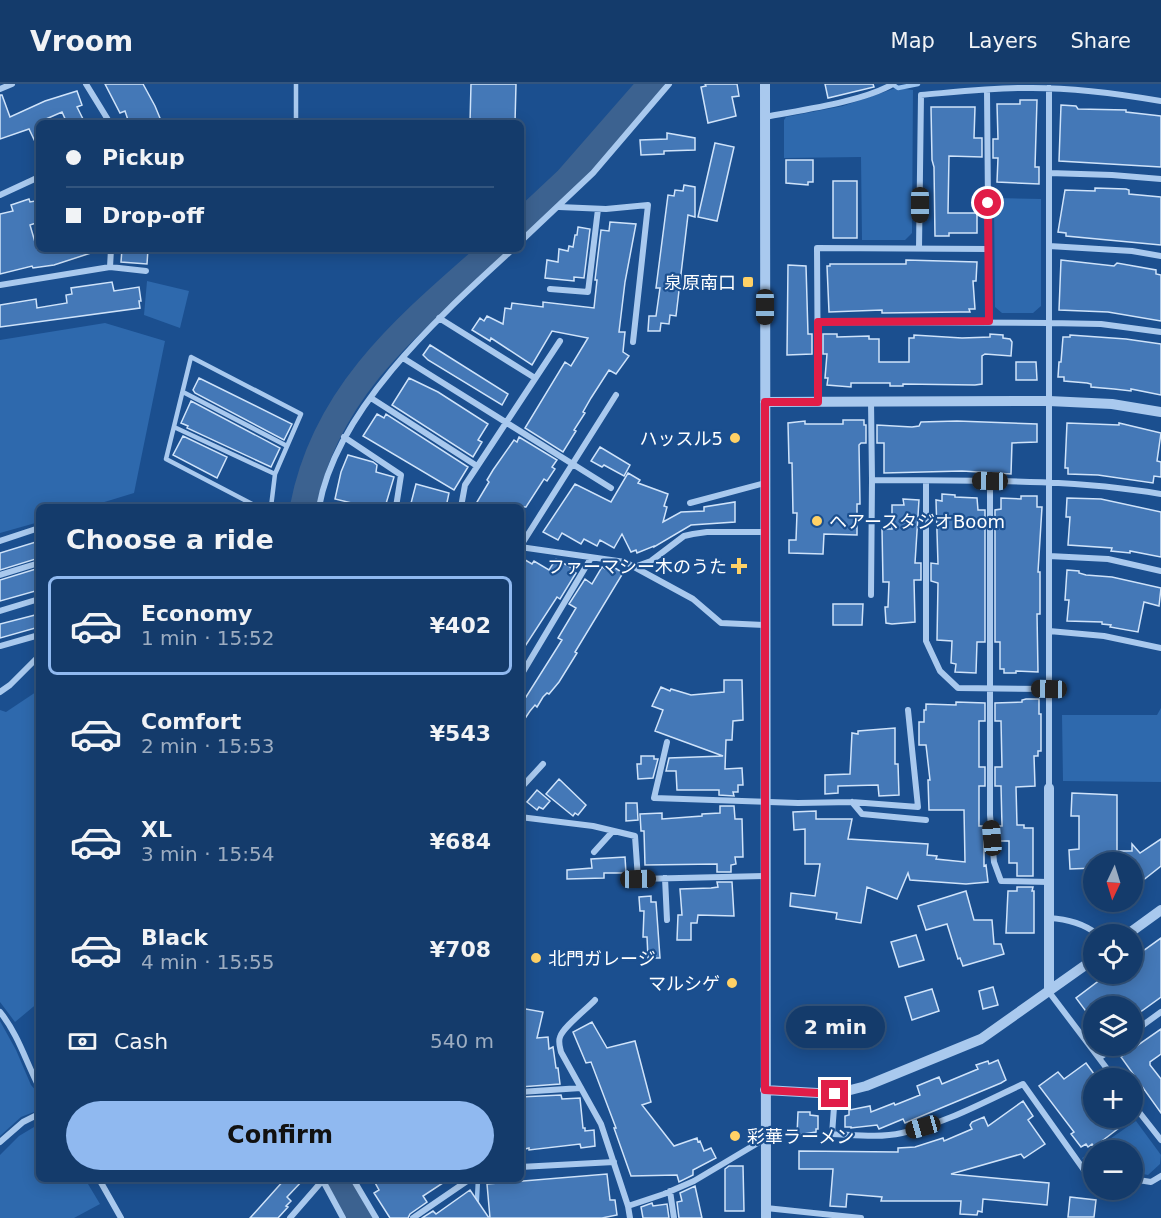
<!DOCTYPE html>
<html lang="en">
<head>
<meta charset="utf-8">
<style>
  body { margin:0; font-family:"DejaVu Sans","Noto Sans JP",sans-serif; background:#214673; color:#f1f3f6; height:100vh; display:flex; flex-direction:column; font-size:22px; white-space:nowrap }
  * { box-sizing:border-box; margin:0 }
  p { font-size:20px; color:#9dadc1 }
  .icon { flex:none; width:33px; height:33px; fill:none; stroke:currentColor; stroke-width:2; stroke-linecap:round; stroke-linejoin:round }
  .map { position:relative; flex:1; overflow:hidden }
  .side { position:absolute; left:36px; top:420px; width:488px; height:678px; display:flex; flex-direction:column; background:#143b6b; border-radius:9px; box-shadow:0 3px 15px #0003,0 0 0 2px #33557e }
  .side>* { flex:none }
  .guide { position:absolute; left:36px; top:36px; width:488px; height:132px; border-radius:9px; box-shadow:0 3px 15px #0003,0 0 0 2px #33557e; display:grid; align-content:center; height:132px; padding:0 30px; background:#143b6b }
  .needle { width:39px; rotate:184deg }
  .tools { position:absolute; left:1083px; top:768px; display:grid; gap:12px }
  .tools a { display:grid; place-items:center; width:60px; height:60px; border-radius:50%; background:#143b6b; box-shadow:0 3px 15px #0003,0 0 0 2px #33557e; font-size:30px }
  .end { position:absolute; width:27px; height:27px; margin:-14px; border:8px solid #e11d48; background:#fff; box-shadow:0 0 0 3px #fff }
  .from { border-radius:50% }
  .bubble { position:absolute; height:42px; border-radius:21px; background:#143b6b; box-shadow:0 3px 15px #0003,0 0 0 2px #33557e; font-size:20px; font-weight:700; line-height:42px; text-align:center }
  .car { position:absolute; width:18px; height:36px; margin:-18px -9px; border-radius:8px; box-shadow:0 0 4px 2px #0007; background:linear-gradient(#222 24%,#8ab4d8 0 40%,#222 0 76%,#8ab4d8 0 86%,#222 0) }
  .guide b { display:flex; align-items:center; gap:21px; height:57px; font-size:22px }
  .guide b+b { border-top:2px solid #33557e }
  .guide i { width:15px; height:15px; background:#f1f3f6 }
  ul { padding:0; list-style:none }
  li { display:flex; align-items:center; gap:18px; height:99px; margin:0 12px 9px; padding:0 18px; border:3px solid transparent; border-radius:9px }
  li div { flex:1 }
  li b { display:block; font-size:22px }
  li em { font-style:normal; font-weight:700 }
  li.active { border-color:#90b9f0 }
  li>.icon { width:54px; height:54px; stroke-width:1.5 }
  h2 { padding:0 30px; font-size:27px; line-height:72px }
  .pay { display:flex; align-items:center; gap:15px; height:66px; padding:0 30px; font-size:22px }
  .pay p { margin-inline-start:auto }
  .cta { display:flex; gap:12px; margin-top:auto; padding:12px 30px }
  .cta a { flex:1; height:69px; border-radius:36px; background:#90b9f0; color:#111; font-size:24px; font-weight:700; line-height:69px; text-align:center }
  header { display:flex; align-items:center; gap:36px; box-sizing:border-box; height:84px; padding:0 30px; background:#143b6b; border-bottom:2px solid #33557e }
  header strong { font-size:28px }
  nav { display:flex; gap:33px; margin-inline-start:auto; font-size:21px }
  .map>svg:first-child { display:block }
</style>
</head>
<body>
<header>
<strong>Vroom</strong>
<nav><a>Map</a><a>Layers</a><a>Share</a></nav>
</header>
<div class="map">
<svg width="1161" height="1134" viewBox="0 0 1161 1134">
  <rect width="100%" height="100%" fill="#1b4f8f"/>
  <path fill="#2e69ad" d="M896 4 913 6 912 149 905 156H862L861 73 784 74V36L786 33 843 22Z
    M996 114 1041 115V222L1033 229H1002L995 223 994 116Z
    M147 197 189 207 180 244 144 231Z
    M105 239 165 257 134 409 88 423H39V438L0 449V256Z
    M39 606V918L15 938 0 918V626L6 628Z
    M1161 624V698L1063 697 1062 631H1157Z
    M0 937 16 966 31 1001 39 1010V1026L21 1033 0 1052Z
    M1136 1037 1161 1071 1160 1080 1148 1091 1133 1088 1132 1066H1094L1093 1081 1087 1080 1082 1074Z
    M39 1040V1095H85L100 1120 74 1134H0V1071L19 1052Z"/>
  <g fill="none" stroke-linecap="round" stroke-linejoin="round">
    <path stroke="#9cc4f0" stroke-width="4.5" d="M892 0 898 4 918 0
      M476 1134 478 1095"/>
    <path stroke="#3c6290" stroke-width="26" d="M520 140 567 96 651 0
      M303 423C325 307 410 239 494 165
      M340 1095 361 1134"/>
  </g>
  <path fill="#4478b7" stroke="#cfe3fa" stroke-width="1.5" d="M105 0H143L155 22 162 39H129L125 27 120 29Z
    M471 0H516L515 39H470Z
    M705 0H737L739 12 732 13 736 32 708 39 701 3 706 2Z
    M825 0H873L874 3 828 14Z
    M77 7 82 21 77 23 85 39H67L62 28 39 38V66L29 45 0 55V11H2L10 33 45 17Z
    M1020 16H1037L1035 83H1039V100L997 98 998 74H993V55H998L997 20H1020Z
    M1061 21 1076 22 1078 25 1126 26V28L1161 32V83L1059 77Z
    M931 23H975L974 54H982V73L949 72 948 129H977V149H949V152H935L934 83 932 76Z
    M667 49 695 54V66L664 67V70L641 71 640 56 667 55Z
    M715 59 734 63 717 137 698 133Z
    M786 76H813V98H808V101L786 99Z
    M833 97H857V154H833Z
    M684 101 695 103V133L688 131 676 232 670 231 669 240 661 239 660 247H648L649 232H656L660 204H656L668 111 674 112 675 106 683 107Z
    M1095 104 1126 105 1129 106V110L1161 113V161L1066 152V149L1058 148 1065 106 1095 107Z
    M29 115 30 118 35 117 39 131V138L30 141 37 165H96L97 167 54 181 33 184 32 182 0 190V130L13 127 11 121Z
    M610 138 636 140 625 198 619 248H625L623 268 629 272 616 290 609 286 591 314 583 328 585 329 574 346 576 347 563 368 525 344 565 278 571 282 588 254 552 247 532 281 491 254 490 257 472 246 480 234 484 237 487 232 503 240 505 224 511 225 512 219 543 223V218L594 224 597 196H595L601 146 609 147Z
    M578 143 590 145 584 194 574 193V197L545 194 547 176 558 178 559 165 568 167 569 162 573 163 575 151H577Z
    M122 165H148L147 180 121 178Z
    M906 176 977 178 976 197H973L975 225H969L970 228H960L882 229V226L829 228 827 182H830V180H906Z
    M1061 176 1114 182 1117 179 1156 186V190L1161 191V237L1108 228 1059 226Z
    M788 181 806 182 808 250H812V270L787 271Z
    M112 198 114 207 139 203 141 217H139L140 224 0 243V221L36 215 37 224 67 219 66 211 72 210 71 204Z
    M823 250H837V253L869 252V255H879V278H909V254H914V251L962 254 990 253V250L1003 251V254L1010 255 1012 258 1011 272 985 270 982 272V300L975 301 903 300V302H890V299H851V303L827 301 828 294H825L827 270H823Z
    M1070 251 1126 255 1161 260V311L1131 305V307L1114 305 1091 303V300L1087 299 1064 297V293H1058L1059 278H1061L1063 253H1070Z
    M430 261 508 310 502 321 428 276 423 271Z
    M1016 278H1036L1037 296H1016Z
    M199 294 292 340 284 356 195 309 193 306Z
    M409 294 438 308 488 340 478 356 482 358 473 373 392 321Z
    M191 317 280 364 271 383 187 344 188 342 181 339Z
    M377 330 384 334 386 330 468 383 454 406 363 352Z
    M843 336H864V341H866V359H861L859 361 860 420H857V451L824 450 823 470 789 469V456H796L797 429H793L792 379H789L788 339 805 337V340H843Z
    M957 337 1037 340V358L1012 359 1011 390 962 387 884 389V359H877V341L912 343 919 342 921 338Z
    M1067 339 1119 341V339L1161 349 1157 377 1161 378V393L1154 392 1153 399 1098 391 1068 390V384H1065Z
    M183 352 227 373 217 394 173 371Z
    M519 353 557 376 552 383 555 385 547 397 544 395 526 423H474L489 398 487 396 493 386 514 356 517 358Z
    M600 363 630 381 624 392 604 381 602 383 591 377Z
    M348 371 373 378 377 381 376 388 394 393 385 423H355L356 420 335 415 341 388Z
    M628 389 640 396 638 399 668 410 664 422 667 423 663 438 681 428 704 427V423L735 418V438L691 441 654 463V462L637 469 636 466 631 468 622 450 614 464 600 456 597 462 584 455 581 460 562 449 558 456 543 448 575 400 611 418Z
    M416 400 449 409 446 423H410Z
    M942 410 955 411V413L977 414 978 426H985V558H977L976 589 955 588 956 580 951 579 952 557 937 556 938 499 931 497V479L938 480 936 416 942 417Z
    M1021 412H1037V423H1042L1038 488H1040V530H1037L1038 588 1016 587V589H1004V585H1000V558H995V426L1001 425V414L1021 415Z
    M1067 414 1101 415 1161 428V473L1130 467V469L1111 467 1112 464 1068 461 1070 433H1066Z
    M903 415 919 416 915 479H921V496H914L915 538 892 540 886 539 885 523H888L889 498H883L882 445H892V421H904Z
    M39 457V474L0 486V469Z
    M520 473 532 480 534 477 549 486 556 475 572 484 571 486 576 489 560 515 557 513 520 570Z
    M612 482 623 489 575 568 577 569 559 598 549 610 547 609 543 613 537 623 535 621 530 627 520 642V610L526 613 562 556 558 554 576 524 569 520 585 495 592 500 602 483 609 487Z
    M39 484V506L0 517V496Z
    M1067 486 1079 487V489L1086 491 1112 493 1161 504 1159 522 1144 518 1138 548 1110 543 1111 541 1102 540V538L1067 537 1069 516H1065Z
    M833 520H863L862 541H833Z
    M39 530V543L0 554V540Z
    M724 596H742L743 636 733 637 732 656H726L725 685 742 684 743 701H738V708H733L734 712 719 711V706H677L676 687H666L669 674 723 672 655 647 663 626 652 622 661 603 670 607 671 605 691 611 724 608Z
    M1026 615H1039V630H1041V667H1038V672H1034L1035 702 1016 703 1017 741H1024V744H1033V792H1017V779H1009V757H997L996 742H1002L1001 702H995V683H1002L1001 637H995V619L1022 618V616Z
    M956 618 985 619V637H979V683H985V702H979V742H986L987 757H984V782L986 781 988 798 966 800 910 796 908 789 897 815 867 803 861 839 836 835 837 829 790 822 791 809 815 812 820 780H805V745L794 746 793 728 816 727V735H852L848 755 928 760 927 771 937 772 936 775 965 778 964 726H929L928 696H930L926 661H919V638H924V626H926V620L956 621Z
    M895 644V680H898L899 711 879 712 878 701 838 702V709L825 710V691L850 690 852 649 858 650V647Z
    M641 672H654V675H658L653 694 638 695 637 680H641Z
    M559 695 586 721 578 731 575 729 573 732 546 710Z
    M537 706 550 717 543 725 539 723 537 726 527 718Z
    M1072 709 1117 711V767H1132V760L1140 769 1161 755V782L1137 801 1132 795V778H1094V784L1070 785 1069 766 1079 765V732H1071Z
    M626 719H637L638 736 626 737Z
    M720 722H734L735 735H742L743 773H735L736 780 731 781V788H717V780L645 781 644 747H641L640 730 662 729V735L702 732V730L720 729Z
    M625 773 626 789H604V794L567 795V786L592 784 591 775Z
    M717 798H732L734 832 698 831 697 839H691V856H677L678 831H682L680 805 711 804 718 803Z
    M1017 803H1033L1032 807H1034V849H1006L1008 807H1017Z
    M966 807 974 836H992L994 860H1001L1004 870 963 882 960 874 958 875 947 840 926 846 918 822Z
    M651 812V818H656L660 874H648L647 853H643L644 827H640L639 813Z
    M916 851 924 876 899 883 891 858Z
    M1161 854V913L1132 934V922H1094V938L1076 914 1101 895 1097 890H1132V875Z
    M993 903 998 921 983 925 979 907Z
    M932 905 939 927 912 936 905 913Z
    M520 924 543 928 537 954 548 953 549 965 553 963 556 984H558L560 1000 520 1003Z
    M805 929 841 941 834 963 790 950 795 935 801 936Z
    M592 938 607 964 635 957 651 1018 642 1021 674 1062 697 1054 698 1058 700 1057 704 1067 711 1064 716 1074 693 1086V1091L679 1098 677 1091 631 1092 614 1044H616L591 978 586 979 573 948Z
    M1161 945V970L1150 978V981L1161 995V1029L1121 973Z
    M998 976 1006 996 1001 999 905 1039 903 1035 879 1045 877 1041 851 1044V1043H845V1032L849 1031V1026L870 1022 871 1028 894 1019 895 1021 920 1011 917 1002 939 993 942 1000 978 985 976 981 988 977 989 980Z
    M1086 979 1097 994H1094V1034H1132L1094 1063 1092 1060 1088 1063 1086 1060 1081 1063 1071 1050 1074 1048 1039 1002 1058 988 1064 995Z
    M561 1011 562 1015 580 1014 583 1044H585V1047L594 1046 595 1062 581 1064 580 1060 529 1066V1064L525 1065 524 1052H520V1013Z
    M1023 1017 1033 1032 1028 1036 1045 1060 1024 1074 1021 1070 951 1090 1049 1099 1047 1121 983 1115 982 1128 978 1127 977 1131 960 1130 961 1117H881L882 1113 847 1110 846 1123 830 1122 833 1085H799V1067L898 1068V1064L915 1063 943 1054 944 1057 972 1045 970 1041 972 1038 984 1033 988 1042Z
    M798 1028H810V1031L818 1032V1045H816V1048L797 1051Z
    M729 1082H743L744 1127H725V1085Z
    M607 1090 610 1116H615L617 1131 602 1134H490L487 1100Z
    M285 1095H304L287 1113 291 1117 286 1122 288 1123 278 1134H250Z
    M373 1095H449L423 1112 427 1118 410 1130 408 1134H390L374 1109 379 1106Z
    M695 1102 702 1134H679L677 1118 682 1117 680 1109Z
    M470 1106 489 1134H422L433 1127 436 1130Z
    M1070 1113 1096 1116 1094 1133H1068Z
    M652 1119 653 1122 667 1120 669 1134H643L641 1123Z"/>
  <g fill="none" stroke-linecap="round" stroke-linejoin="round">
    <path stroke="#a9c9ee" stroke-width="4.5" d="M296 0V39
      M183 308 287 362
      M174 343 275 390
      M258 423 166 375 191 273 301 330 275 390 271 423"/>
    <path stroke="#a9c9ee" stroke-width="6" d="M86 0 110 39
      M0 5 12 0
      M987 6 989 238
      M765 33C801 26 862 18 893 0
      M1049 89 1112 91 1161 95
      M0 111 39 93
      M559 123 606 125 648 121 633 258
      M520 158 593 89 669 0
      M1049 162 1132 167 1161 172
      M919 164 921 11C955 8 989 4 1023 4 1069 3 1115 9 1161 17
      M110 183 146 187
      M0 201 110 183 111 165
      M550 205 588 208 598 125
      M439 234 535 294
      M818 238 1049 239 1101 240 1161 248
      M403 274 611 404
      M371 314 477 382
      M818 317 817 164 989 165
      M871 317 872 396C968 397 1066 394 1161 410
      M344 353 401 391 396 423
      M926 397V557L940 587 958 604 1049 605
      M990 397V731L994 778 1001 797 1049 798
      M690 419 765 399
      M319 423C337 323 441 231 513 165
      M461 423 465 401 560 257
      M0 457 39 444
      M520 463 625 478 693 515 721 539 765 541
      M520 463 616 311
      M1049 472 1108 475 1161 487
      M634 483 651 477 684 452 693 450 707 448H765
      M0 491 39 479
      M871 511 872 396
      M0 527 39 515
      M1049 547 1104 552 1161 564
      M0 562 39 551
      M520 593 591 474
      M0 608 10 601 39 572
      M667 658 654 714 798 719 852 718 918 723 908 626
      M1049 704V4
      M520 705 543 680
      M852 718 862 730 926 736
      M520 733 593 742 635 752 638 795 765 792
      M594 768 613 747
      M665 794 667 836
      M1049 834C1066 835 1083 839 1097 850
      M1049 908 1114 994
      M595 916C587 925 563 943 560 953 558 958 560 963 561 968L601 1040 628 1122 630 1134
      M0 928C18 950 26 978 39 1003
      M1132 949 1161 928
      M1099 974 1116 962
      M520 1008 581 1004
      M835 1010 832 1050C856 1051 879 1054 902 1049 944 1040 984 1018 1023 1000L1084 1086 1094 1088
      M1132 1019 1161 1056
      M0 1058 23 1038 39 1030
      M520 1083 614 1078
      M99 1095 121 1134
      M322 1095 343 1134
      M353 1095 376 1134
      M1132 1095 1151 1098 1161 1092
      M670 1107 674 1134
      M628 1122 664 1110 694 1097 766 1054
      M766 1124 861 1134
      M290 1134 323 1096
      M413 1134 470 1095"/>
    <path stroke="#a9c9ee" stroke-width="10" d="M765 0 766 1134
      M765 318 1049 317 1112 320 1161 328
      M1128 850 1161 826
      M1049 908V704
      M765 1006 835 1010 866 1002 981 955 1094 875"/>
  </g>
  <g fill="none" stroke-linecap="round" stroke-linejoin="round">
    <path stroke="#e11d48" stroke-width="8" d="M835 1010 765 1006V318H818V238L989 237 988 119"/>
  </g>
  <g fill="#ffd166" stroke="#1b4f8f" stroke-width="2">
    <rect x="742" y="192" width="12" height="12" rx="3"/>
    <circle cx="735" cy="354" r="6"/>
    <circle cx="817" cy="437" r="6"/>
    <path d="M736 473h6v6h6v6h-6v6h-6v-6h-6v-6h6z"/>
    <circle cx="536" cy="874" r="6"/>
    <circle cx="732" cy="899" r="6"/>
    <circle cx="735" cy="1052" r="6"/>
  </g>
  <g text-anchor="middle" dominant-baseline="central" stroke-width="4.5" stroke-linejoin="round" paint-order="stroke">
    <g font-size="18" fill="#fff" stroke="#1b4f8f" text-anchor="end">
      <text x="736" y="198">泉原南口</text>
      <text x="723" y="354">ハッスル5</text>
      <text x="829" y="437" text-anchor="start">ヘアースタジオBoom</text>
      <text x="727" y="482">ファーマシー木のうた</text>
      <text x="548" y="874" text-anchor="start">北門ガレージ</text>
      <text x="720" y="899">マルシゲ</text>
      <text x="747" y="1052" text-anchor="start">彩華ラーメン</text>
    </g>
  </g>
</svg>
<div class="tools">
<a><svg class="needle" viewBox="-14 -14 28 28"><path d="M0-13l5 13h-10z" fill="#e53935"/><path d="M0 13l5-13h-10z" fill="#9dadc1"/></svg></a>
<a><svg class="icon" aria-label="locate" viewBox="0 0 24 24"><circle cx="12" cy="12" r="6"/><path d="M12 2v4M12 18v4M2 12h4M18 12h4"/></svg></a>
<a><svg class="icon" aria-label="layers" viewBox="0 0 24 24"><path d="M12 4l9 5-9 5-9-5zM3 14l9 5 9-5"/></svg></a>
<a>+</a>
<a>−</a>
</div>
<i class="end from" style="left:988px;top:119px"></i>
<i class="end" style="left:835px;top:1010px"></i>
<div class="bubble" style="left:786px;top:922px;width:99px">2 min</div>
<i class="car" style="left:920px;top:121px;rotate:180deg"></i>
<i class="car" style="left:765px;top:223px;rotate:180deg"></i>
<i class="car" style="left:990px;top:397px;rotate:271deg"></i>
<i class="car" style="left:1049px;top:605px;rotate:271deg"></i>
<i class="car" style="left:992px;top:754px;rotate:355deg"></i>
<i class="car" style="left:638px;top:795px;rotate:89deg"></i>
<i class="car" style="left:923px;top:1043px;rotate:254deg"></i>
<div class="guide">
<b><i class="from"></i>Pickup</b>
<b><i></i>Drop-off</b>
</div>
<section class="side">
<h2>Choose a ride</h2>
<ul>
<li class="active"><svg class="icon" aria-label="car" viewBox="0 0 24 24"><path d="M5 17H2v-5l4-1 3-4h7l3 4 3 1v5h-3M9 17h6M6 11h13"/><circle cx="7" cy="17" r="2"/><circle cx="17" cy="17" r="2"/></svg><div><b>Economy</b><p>1 min · 15:52</p></div><em>¥402</em></li>
<li><svg class="icon" aria-label="car" viewBox="0 0 24 24"><path d="M5 17H2v-5l4-1 3-4h7l3 4 3 1v5h-3M9 17h6M6 11h13"/><circle cx="7" cy="17" r="2"/><circle cx="17" cy="17" r="2"/></svg><div><b>Comfort</b><p>2 min · 15:53</p></div><em>¥543</em></li>
<li><svg class="icon" aria-label="car" viewBox="0 0 24 24"><path d="M5 17H2v-5l4-1 3-4h7l3 4 3 1v5h-3M9 17h6M6 11h13"/><circle cx="7" cy="17" r="2"/><circle cx="17" cy="17" r="2"/></svg><div><b>XL</b><p>3 min · 15:54</p></div><em>¥684</em></li>
<li><svg class="icon" aria-label="car" viewBox="0 0 24 24"><path d="M5 17H2v-5l4-1 3-4h7l3 4 3 1v5h-3M9 17h6M6 11h13"/><circle cx="7" cy="17" r="2"/><circle cx="17" cy="17" r="2"/></svg><div><b>Black</b><p>4 min · 15:55</p></div><em>¥708</em></li>
</ul>
<div class="pay"><svg class="icon" aria-label="cash" viewBox="0 0 24 24"><path d="M3 7h18v10H3z"/><circle cx="12" cy="12" r="2"/></svg>Cash<p>540 m</p></div>
<div class="cta"><a>Confirm</a></div>
</section>
</div>
</body>
</html>
